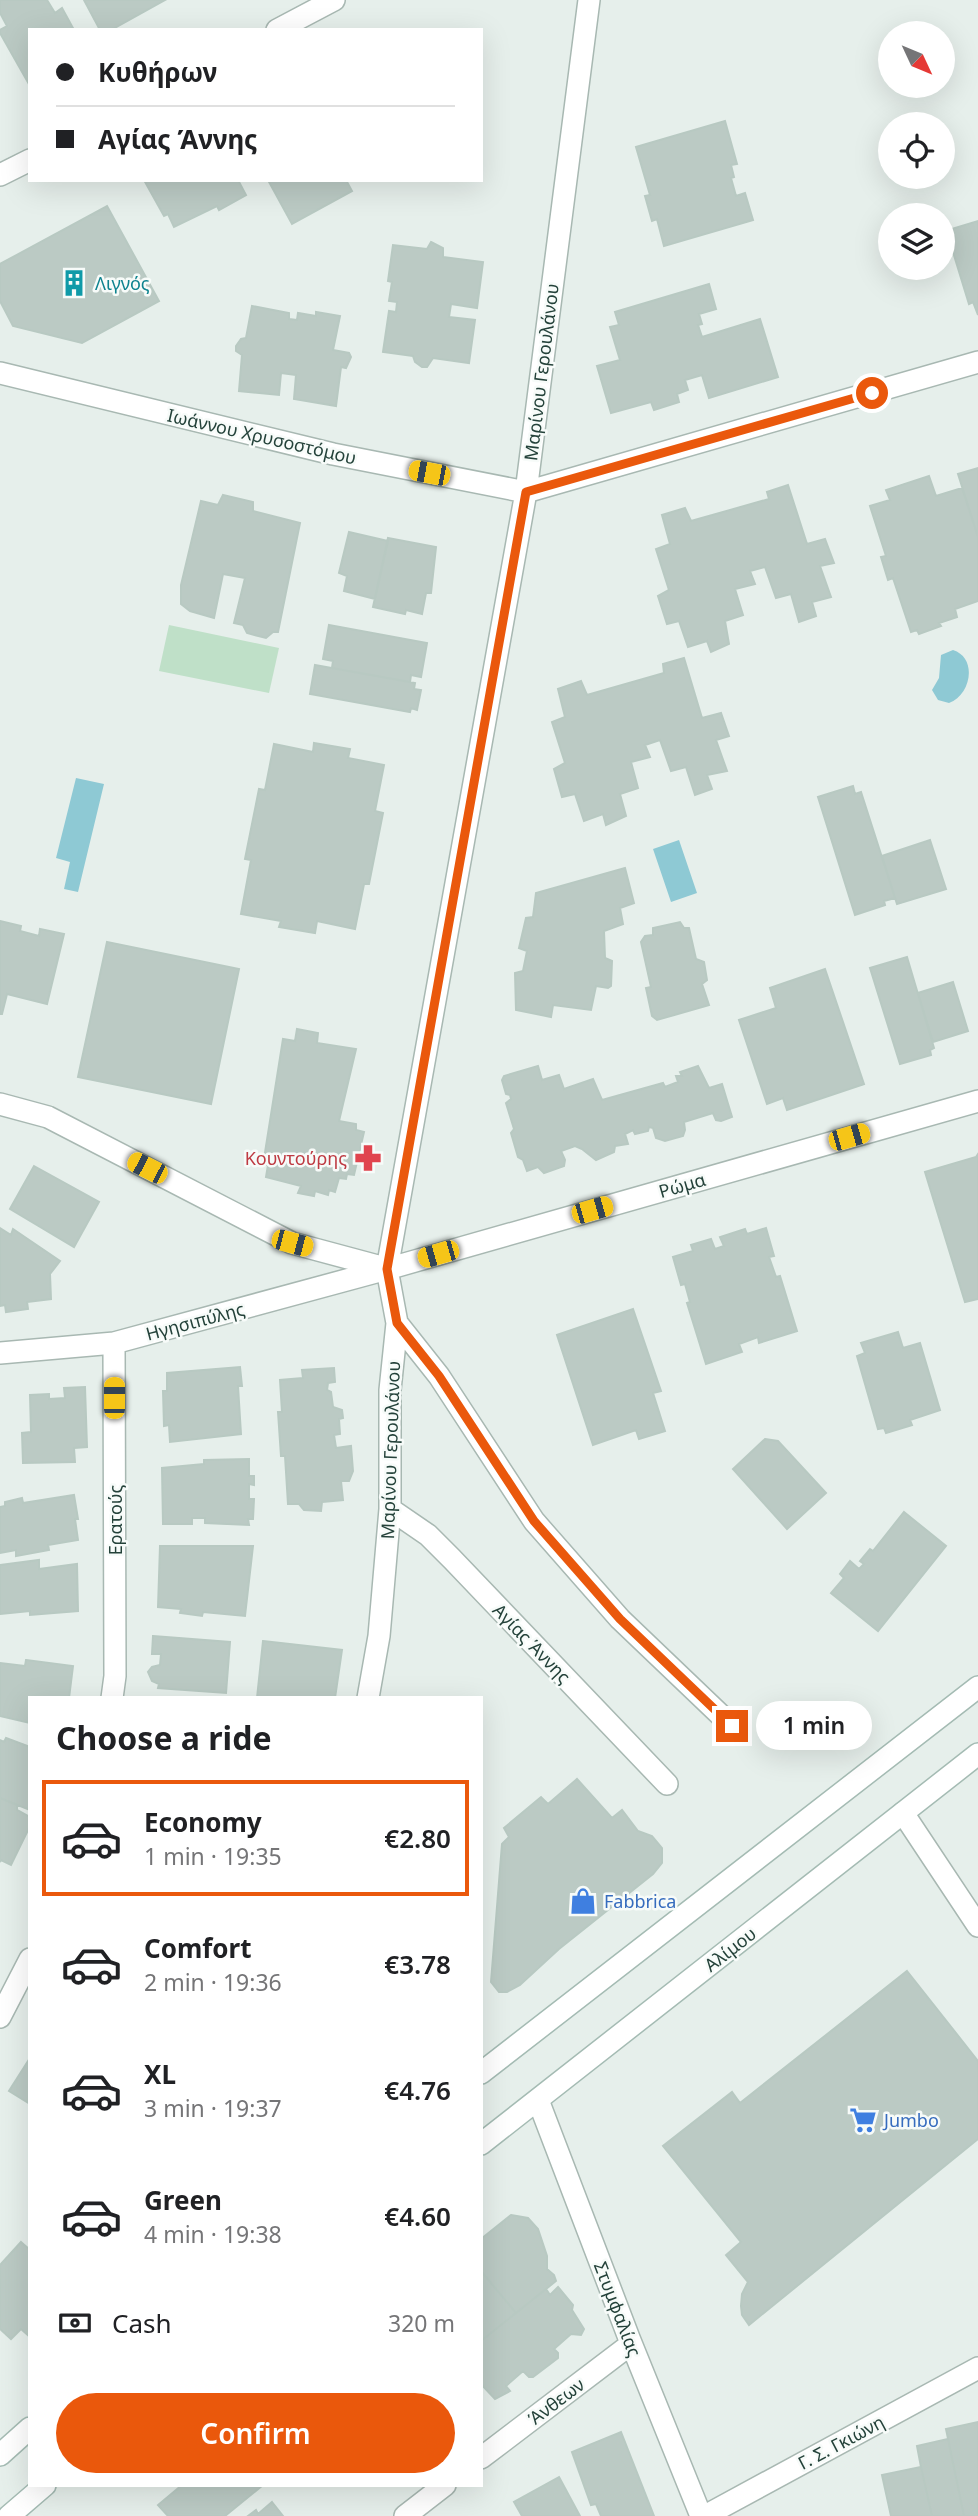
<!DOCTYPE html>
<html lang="en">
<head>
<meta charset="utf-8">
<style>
  body { margin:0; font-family:"Noto Sans",sans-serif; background:#f2f2f2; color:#202124; height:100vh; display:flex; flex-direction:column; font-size:26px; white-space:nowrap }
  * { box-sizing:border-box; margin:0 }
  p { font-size:23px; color:#757577 }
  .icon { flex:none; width:38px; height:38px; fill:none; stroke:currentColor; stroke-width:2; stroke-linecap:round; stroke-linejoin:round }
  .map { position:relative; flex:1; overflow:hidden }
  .sheet { position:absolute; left:28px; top:1696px; width:455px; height:791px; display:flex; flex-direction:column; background:#fff; border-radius:0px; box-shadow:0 7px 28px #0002 }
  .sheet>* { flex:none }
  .top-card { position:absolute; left:28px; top:28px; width:455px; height:154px; border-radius:0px; box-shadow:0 7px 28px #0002; display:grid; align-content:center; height:154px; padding:0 28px; background:#fff }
  .needle { width:46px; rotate:134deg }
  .tools { position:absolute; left:878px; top:21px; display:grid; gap:14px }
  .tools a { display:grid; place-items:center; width:77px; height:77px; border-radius:50%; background:#fff; box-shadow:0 7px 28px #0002; font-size:35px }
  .end { position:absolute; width:32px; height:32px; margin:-16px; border:9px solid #ea580c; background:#fff; box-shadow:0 0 0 4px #fff }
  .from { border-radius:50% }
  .bubble { position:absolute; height:49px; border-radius:24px; background:#fff; box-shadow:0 7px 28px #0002; font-size:23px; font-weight:600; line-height:49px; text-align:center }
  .car { position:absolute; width:21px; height:42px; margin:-21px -10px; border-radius:9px; box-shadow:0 0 5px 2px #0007; background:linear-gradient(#f5c518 24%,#345 0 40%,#f5c518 0 76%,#345 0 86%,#f5c518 0) }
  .top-card b { display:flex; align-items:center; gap:24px; height:66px; font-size:26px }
  .top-card b+b { border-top:2px solid #e0e0e0 }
  .top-card i { width:18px; height:18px; background:#202124 }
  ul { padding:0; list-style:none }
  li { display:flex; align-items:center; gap:21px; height:116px; margin:0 14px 10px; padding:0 14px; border:4px solid transparent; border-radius:0px }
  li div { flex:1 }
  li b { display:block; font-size:26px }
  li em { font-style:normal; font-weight:600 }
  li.on { border-color:#ea580c }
  li>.icon { width:63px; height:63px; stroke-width:1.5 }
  h2 { padding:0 28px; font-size:32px; line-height:84px }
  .pay { display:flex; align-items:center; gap:18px; height:77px; padding:0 28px; font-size:26px }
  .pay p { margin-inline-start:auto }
  .cta { display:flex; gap:14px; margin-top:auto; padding:14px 28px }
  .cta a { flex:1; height:80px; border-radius:42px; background:#ea580c; color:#fff; font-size:28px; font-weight:600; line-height:80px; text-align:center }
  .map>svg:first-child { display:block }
</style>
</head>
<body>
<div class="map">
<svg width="978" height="2516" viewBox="0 0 978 2516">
  <rect width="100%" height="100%" fill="#e6efeb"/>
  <path fill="#bfe0c8" d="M169 625 279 648 269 693 159 671Z"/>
  <path fill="#8ec9d4" d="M953 650C978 658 971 695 949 703L938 700 932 690 939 678 941 655Z
    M76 778 104 784 78 892 64 889 70 862 56 858Z
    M679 840 697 893 671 902 653 849Z"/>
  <path fill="#bbcac4" stroke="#b8c9c2" stroke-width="2" d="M0 0H47L55 13 62 8 74 30H30V86L0 33V30L7 26 0 13Z
    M84 0H165L111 30H100Z
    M725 121 737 164 731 165 734 177 731 178 736 196 745 193 753 220 664 246 657 219 652 221 645 196 650 195 636 147Z
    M144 180H238L246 195 219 210 217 206 174 227 168 214 164 216Z
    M268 180H346L352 191 292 224Z
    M107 206 159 301 82 343 13 326 0 301V264Z
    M978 221V315L973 302 969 304 949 239 955 237 952 229Z
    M431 242 443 248V257L483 262 477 308 451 304 449 317 475 320 469 363 433 358 427 367H422L415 362 413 356 383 352 389 311 396 312 397 302 389 301 392 282 388 281 393 245 427 249Z
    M709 284 716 309 699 314 702 324 698 325 702 337 760 319 778 377 709 398 702 375 685 380 688 390 677 394 679 402 654 410 651 402 611 413 597 366 620 360 610 327 619 325 615 312Z
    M252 306 289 313V319L297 320 298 313 316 316V312L340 316 333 350 349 353 351 357 346 368 341 367 336 406 294 399 296 375 281 373 279 395 239 391 242 355 236 351V346L241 339 246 338Z
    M978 468V537L958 474Z
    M929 476 936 496 962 488 978 537V601L955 609 957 617 939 623 941 626 919 634 917 630 911 632 893 578 888 580 881 557 886 556 870 506 890 500 886 490Z
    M788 485 807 544 825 539 834 563 820 566 831 597 812 602 816 616 799 622 791 594 776 598 765 567 750 571 755 584 735 589 743 615 725 621 729 644 711 652 707 641 688 647 679 621 667 624 658 596 669 590 656 549 670 544 662 515 685 508 691 521 769 499 767 492Z
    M223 495 253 502V511L300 523 278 632H273L266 638 247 633 243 625 234 623 245 578 223 574 214 618 190 611 181 604V585L201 501 218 505Z
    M349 532 388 541 375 599 344 591 347 576 339 573Z
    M388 538 436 547 431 593H426L422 614 406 610 405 614 373 607Z
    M329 625 427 643 421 677 411 675 410 682 332 668 333 661 323 659Z
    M684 658 702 718 721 713 729 736 716 740 727 771 707 775 712 789 695 795 686 767 671 771 660 740 645 745 650 757 631 762 638 788 620 794 626 816 606 825 603 814 584 821 575 794 562 797 554 769 565 763 552 722 565 717 558 689 581 681 587 695 664 673 663 664Z
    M315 665 415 683 414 689 421 690 417 710 411 708 410 712 310 694Z
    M314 743 350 749 348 758 384 765 375 811 383 813 369 884H364L355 929 317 921 315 933 279 927 281 921 241 914 251 860 245 859 259 789 265 790 274 744 313 752Z
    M853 786 855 794 861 792 895 898 884 901 885 905 855 915 818 797Z
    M930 840 946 889 897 904 882 856Z
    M625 868 634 903 620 908 623 924 604 931 605 958 612 961 611 986 608 988 596 986 591 1010 553 1005 551 1017 516 1010 515 973 523 971 527 951 519 948 526 918 533 917 536 893Z
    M0 921 21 926 20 931 39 936 40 929 64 934 47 1004 7 994 2 1014H0Z
    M680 922 684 928H689L696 959 704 962 707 980 702 984 709 1005 657 1020 652 1016 646 988 651 987 641 942 645 936 653 935V928Z
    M107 942 239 969 211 1104 78 1077Z
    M907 957 934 1048 930 1050 931 1055 900 1064 870 968Z
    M825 969 864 1084 787 1110 783 1098 767 1104 739 1020 776 1008 770 988Z
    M953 982 968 1031 933 1042 918 993Z
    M297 1029 318 1033 317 1043 356 1049 339 1121 356 1124V1130L364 1132 354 1175 347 1174 346 1179 339 1178 335 1192 329 1190 328 1195 315 1191 314 1196 298 1193 301 1186 266 1177 268 1165H263L283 1039 295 1041Z
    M538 1066 542 1080 559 1075 564 1089 593 1079 602 1100 663 1083 665 1087 678 1082 676 1076H682L680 1072 698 1066 709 1088 722 1084 732 1117 721 1121 716 1120 713 1113 684 1122 685 1130 683 1136 665 1141 656 1138 653 1128 649 1127 648 1131 635 1134 633 1130 625 1134 628 1144 615 1146 614 1152 596 1160 582 1149 575 1146 561 1151 565 1160 564 1166 544 1173 538 1167 527 1171 523 1160 518 1157 511 1133 514 1129 506 1103 511 1099 510 1095 506 1094 502 1080 504 1076Z
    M978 1154V1299L965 1302 925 1172 976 1157Z
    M34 1166 99 1202 74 1247 10 1209Z
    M0 1228 11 1235 13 1229 60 1261 50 1274 51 1299 27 1302 28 1309 6 1312 5 1305 0 1306Z
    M766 1228 774 1256 769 1257 776 1277 780 1276 797 1331 759 1343 758 1337 739 1344 742 1352 706 1364 687 1303 690 1302 685 1284 681 1285 673 1257 693 1251 691 1245 711 1239 715 1249 724 1246 720 1237 745 1229 747 1234Z
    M633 1309 661 1391 653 1393 665 1431 639 1439 636 1430 593 1445 557 1335Z
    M898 1332 903 1348 920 1343 940 1410 910 1420 912 1425 886 1433 884 1428 878 1429 857 1356 865 1353 861 1343Z
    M240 1367 242 1386H238L241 1434 170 1442 169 1425 164 1426 163 1391H167V1373Z
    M334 1368 335 1382 328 1383 327 1390 331 1392 333 1407 342 1410 343 1418 339 1419 340 1434 334 1435 336 1448 351 1446 353 1471 349 1481H341L343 1500 322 1502 321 1511 304 1510 299 1504H288L285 1456H281L278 1412H282L280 1380 303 1378 302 1370Z
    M85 1387 87 1447 74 1448 75 1462 23 1463 22 1433 31 1432 30 1395 49 1394V1399L65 1398 64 1388Z
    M765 1439 778 1441 826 1493 787 1529 733 1469Z
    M249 1459V1476H254V1485L249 1484V1499H254L253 1519H248L249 1525 205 1523V1518H192V1524H163L162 1468 204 1464V1460Z
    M74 1495 78 1519H75L78 1540 48 1545 49 1550 16 1556V1550L0 1553V1507L5 1506V1502L22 1498 23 1503Z
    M904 1512 946 1546 878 1631 831 1593 844 1578 840 1574 850 1561 859 1569 864 1564 860 1561 870 1549 873 1551Z
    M160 1546H253L245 1616 203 1612 202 1616 180 1613 181 1609 158 1607Z
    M39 1560V1569L77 1564 78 1611 30 1615V1611L0 1614V1565Z
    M153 1636 230 1642 226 1693 158 1688 159 1684 152 1681 148 1672 152 1667 160 1665 161 1654H152Z
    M263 1641 342 1650 335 1698H257Z
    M26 1660 73 1666 69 1698H30V1723L0 1716V1663L25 1666Z
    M6 1738 30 1747V1810L0 1798V1740L4 1742Z
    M577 1779 612 1818 622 1810 638 1831 652 1836 662 1848V1863L653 1874 559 1949 520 1985 507 1992H499L491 1982 502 1844 509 1837 504 1828 541 1797 548 1804Z
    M0 1798 17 1805V1810L30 1817V1826L11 1865 1 1860 0 1862Z
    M907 1971 978 2061V2139L749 2325 742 2315 741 2306 742 2294 748 2282 726 2255 741 2242 663 2146 732 2092 740 2103Z
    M30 2058V2104L9 2091Z
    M511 2215 528 2218 538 2229 547 2256V2269L554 2275 556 2281 516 2313 481 2271V2239Z
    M21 2242 30 2250V2337L21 2329 11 2339 0 2329V2265Z
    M481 2271 516 2313 481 2341Z
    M558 2287 573 2305 572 2310 584 2329 581 2335 571 2334 554 2349 558 2353V2358L533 2377H529L523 2371 506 2386 510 2391 495 2399 481 2384V2341L546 2289 550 2295Z
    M978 2422V2516H964L946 2429Z
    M621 2432 654 2516H601L596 2504 591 2505 572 2452Z
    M948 2439 964 2516H932L921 2467 917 2446Z
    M921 2467 932 2516H891L882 2475Z
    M559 2477 580 2516H522L514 2502Z
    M182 2485H263L225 2516H168L158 2505Z
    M272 2502 283 2516H248L256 2510 258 2514Z"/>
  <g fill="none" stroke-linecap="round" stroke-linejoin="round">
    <defs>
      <path id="street" d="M277 30 334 0
        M0 175 30 160
        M0 373 333 454 526 492 978 362
        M0 1104 48 1117 292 1243 385 1268
        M397 1323 439 1376 534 1521 620 1619 732 1726
        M0 1353 114 1343 387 1269 978 1101
        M390 1509 428 1535 452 1559 667 1784
        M112 1698 115 1676 114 1343
        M368 1698 379 1636 390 1509V1390L397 1323 387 1269 526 492 589 0
        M903 1813 978 1926
        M0 2017 30 1959
        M538 2100 629 2338 701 2516
        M481 2458 631 2344
        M405 2516 445 2485
        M705 2516 978 2368"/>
      <path id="secondary" d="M481 2073 978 1687
        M481 2144 978 1754
        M0 2455 30 2428
        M9 2516 45 2485"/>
    </defs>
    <use href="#street" stroke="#a8b8b2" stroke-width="24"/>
    <use href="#secondary" stroke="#a4bbb3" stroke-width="24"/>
    <use href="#street" stroke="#fff" stroke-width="21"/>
    <use href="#secondary" stroke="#fff" stroke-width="21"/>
  </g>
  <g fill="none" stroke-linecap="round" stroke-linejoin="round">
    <path stroke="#ea580c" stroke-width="9" d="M732 1726 620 1619 534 1521 439 1376 397 1323 387 1269 526 492 872 393"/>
  </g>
  <defs>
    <symbol id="building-bare" viewBox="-9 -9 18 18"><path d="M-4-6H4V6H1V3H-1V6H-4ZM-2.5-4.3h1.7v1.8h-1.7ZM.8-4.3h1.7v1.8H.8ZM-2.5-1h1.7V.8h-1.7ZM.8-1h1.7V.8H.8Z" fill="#0f9aa8" stroke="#f7fbf9" stroke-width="2.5" paint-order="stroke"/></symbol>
    <symbol id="pharmacy-bare" viewBox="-9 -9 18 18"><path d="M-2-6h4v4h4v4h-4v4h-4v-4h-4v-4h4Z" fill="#e0444e" stroke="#f7fbf9" stroke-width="2.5" paint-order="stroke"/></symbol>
    <symbol id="shop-bare" viewBox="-9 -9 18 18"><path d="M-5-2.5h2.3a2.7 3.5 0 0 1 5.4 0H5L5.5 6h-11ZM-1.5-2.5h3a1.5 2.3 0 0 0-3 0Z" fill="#3f7fe0" stroke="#f7fbf9" stroke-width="2.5" paint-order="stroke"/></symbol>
    <symbol id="supermarket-bare" viewBox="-9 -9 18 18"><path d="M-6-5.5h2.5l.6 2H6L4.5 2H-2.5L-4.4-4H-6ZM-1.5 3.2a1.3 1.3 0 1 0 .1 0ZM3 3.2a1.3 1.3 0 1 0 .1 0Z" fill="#3f7fe0" stroke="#f7fbf9" stroke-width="2.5" paint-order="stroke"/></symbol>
  </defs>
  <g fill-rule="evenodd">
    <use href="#building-bare" x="55" y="264" width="38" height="38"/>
    <use href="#pharmacy-bare" x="349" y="1139" width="38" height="38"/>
    <use href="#shop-bare" x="564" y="1882" width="38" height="38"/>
    <use href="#supermarket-bare" x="844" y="2101" width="38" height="38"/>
  </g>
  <g text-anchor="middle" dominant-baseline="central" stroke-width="5" stroke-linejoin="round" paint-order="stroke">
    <g font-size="18" fill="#0d838f" stroke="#f7fbf9" text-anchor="start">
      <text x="95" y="283">Λιγνός</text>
    </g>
    <g font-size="18" fill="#24423a" stroke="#f7fbf9">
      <text transform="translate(541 372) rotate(-83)">Μαρίνου Γερουλάνου</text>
      <text transform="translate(262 436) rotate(13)">Ιωάννου Χρυσοστόμου</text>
      <text transform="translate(682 1185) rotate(-16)">Ρώμα</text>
      <text transform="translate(195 1321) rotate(-15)">Ηγησιπύλης</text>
      <text transform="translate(390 1450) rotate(-88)">Μαρίνου Γερουλάνου</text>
      <text transform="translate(115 1520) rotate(-90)">Ερατούς</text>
      <text transform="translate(532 1643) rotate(46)">Αγίας Άννης</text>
      <text transform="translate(730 1949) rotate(-38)">Αλίμου</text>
      <text transform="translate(618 2309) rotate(69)">Στυμφαλίας</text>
      <text transform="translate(556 2401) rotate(-37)">Άνθεων</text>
      <text transform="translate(841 2442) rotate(-28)">Γ. Σ. Γκιώνη</text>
    </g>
    <g font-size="18" fill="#be3a42" stroke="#f7fbf9" text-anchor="end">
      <text x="347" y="1158">Κουντούρης</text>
    </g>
    <g font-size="18" fill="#366cbe" stroke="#f7fbf9" text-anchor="start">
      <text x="604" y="1901">Fabbrica</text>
      <text x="884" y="2120">Jumbo</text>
    </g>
  </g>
</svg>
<div class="tools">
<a><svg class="needle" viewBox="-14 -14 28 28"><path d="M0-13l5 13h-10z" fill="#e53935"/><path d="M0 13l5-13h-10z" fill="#757577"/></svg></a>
<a><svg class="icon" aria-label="locate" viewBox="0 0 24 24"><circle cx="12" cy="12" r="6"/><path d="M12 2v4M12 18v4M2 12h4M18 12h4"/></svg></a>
<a><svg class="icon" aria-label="layers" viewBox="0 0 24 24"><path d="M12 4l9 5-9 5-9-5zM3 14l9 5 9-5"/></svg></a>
</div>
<i class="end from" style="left:872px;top:393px"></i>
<i class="end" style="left:732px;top:1726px"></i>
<div class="bubble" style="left:756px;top:1701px;width:116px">1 min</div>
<i class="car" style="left:429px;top:473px;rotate:281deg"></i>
<i class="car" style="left:849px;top:1137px;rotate:74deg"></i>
<i class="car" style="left:147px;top:1168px;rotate:297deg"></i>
<i class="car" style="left:592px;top:1210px;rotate:74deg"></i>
<i class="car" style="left:292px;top:1243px;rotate:105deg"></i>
<i class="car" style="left:438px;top:1254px;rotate:254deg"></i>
<i class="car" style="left:114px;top:1398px;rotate:0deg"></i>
<div class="top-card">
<b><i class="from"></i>Κυθήρων</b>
<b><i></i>Αγίας Άννης</b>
</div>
<section class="sheet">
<h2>Choose a ride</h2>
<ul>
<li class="on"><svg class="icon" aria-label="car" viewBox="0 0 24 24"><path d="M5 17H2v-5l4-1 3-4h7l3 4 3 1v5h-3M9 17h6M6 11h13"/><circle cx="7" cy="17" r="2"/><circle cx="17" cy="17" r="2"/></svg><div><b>Economy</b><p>1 min · 19:35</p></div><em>€2.80</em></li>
<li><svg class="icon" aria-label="car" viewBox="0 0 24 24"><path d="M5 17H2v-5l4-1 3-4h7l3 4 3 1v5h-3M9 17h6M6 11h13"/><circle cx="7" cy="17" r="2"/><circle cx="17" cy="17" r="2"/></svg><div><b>Comfort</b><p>2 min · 19:36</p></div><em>€3.78</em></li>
<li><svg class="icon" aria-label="car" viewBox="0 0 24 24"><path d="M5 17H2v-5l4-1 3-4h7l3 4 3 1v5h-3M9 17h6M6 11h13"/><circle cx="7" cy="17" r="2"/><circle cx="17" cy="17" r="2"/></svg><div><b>XL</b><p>3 min · 19:37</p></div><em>€4.76</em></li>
<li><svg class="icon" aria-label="car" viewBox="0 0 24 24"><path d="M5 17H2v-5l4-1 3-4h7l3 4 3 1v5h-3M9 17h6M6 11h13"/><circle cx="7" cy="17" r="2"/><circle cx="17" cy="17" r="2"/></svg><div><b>Green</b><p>4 min · 19:38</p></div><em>€4.60</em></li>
</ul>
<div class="pay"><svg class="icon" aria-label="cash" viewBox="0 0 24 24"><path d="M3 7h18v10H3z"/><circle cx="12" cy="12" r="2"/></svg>Cash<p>320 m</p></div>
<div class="cta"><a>Confirm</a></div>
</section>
</div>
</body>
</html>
